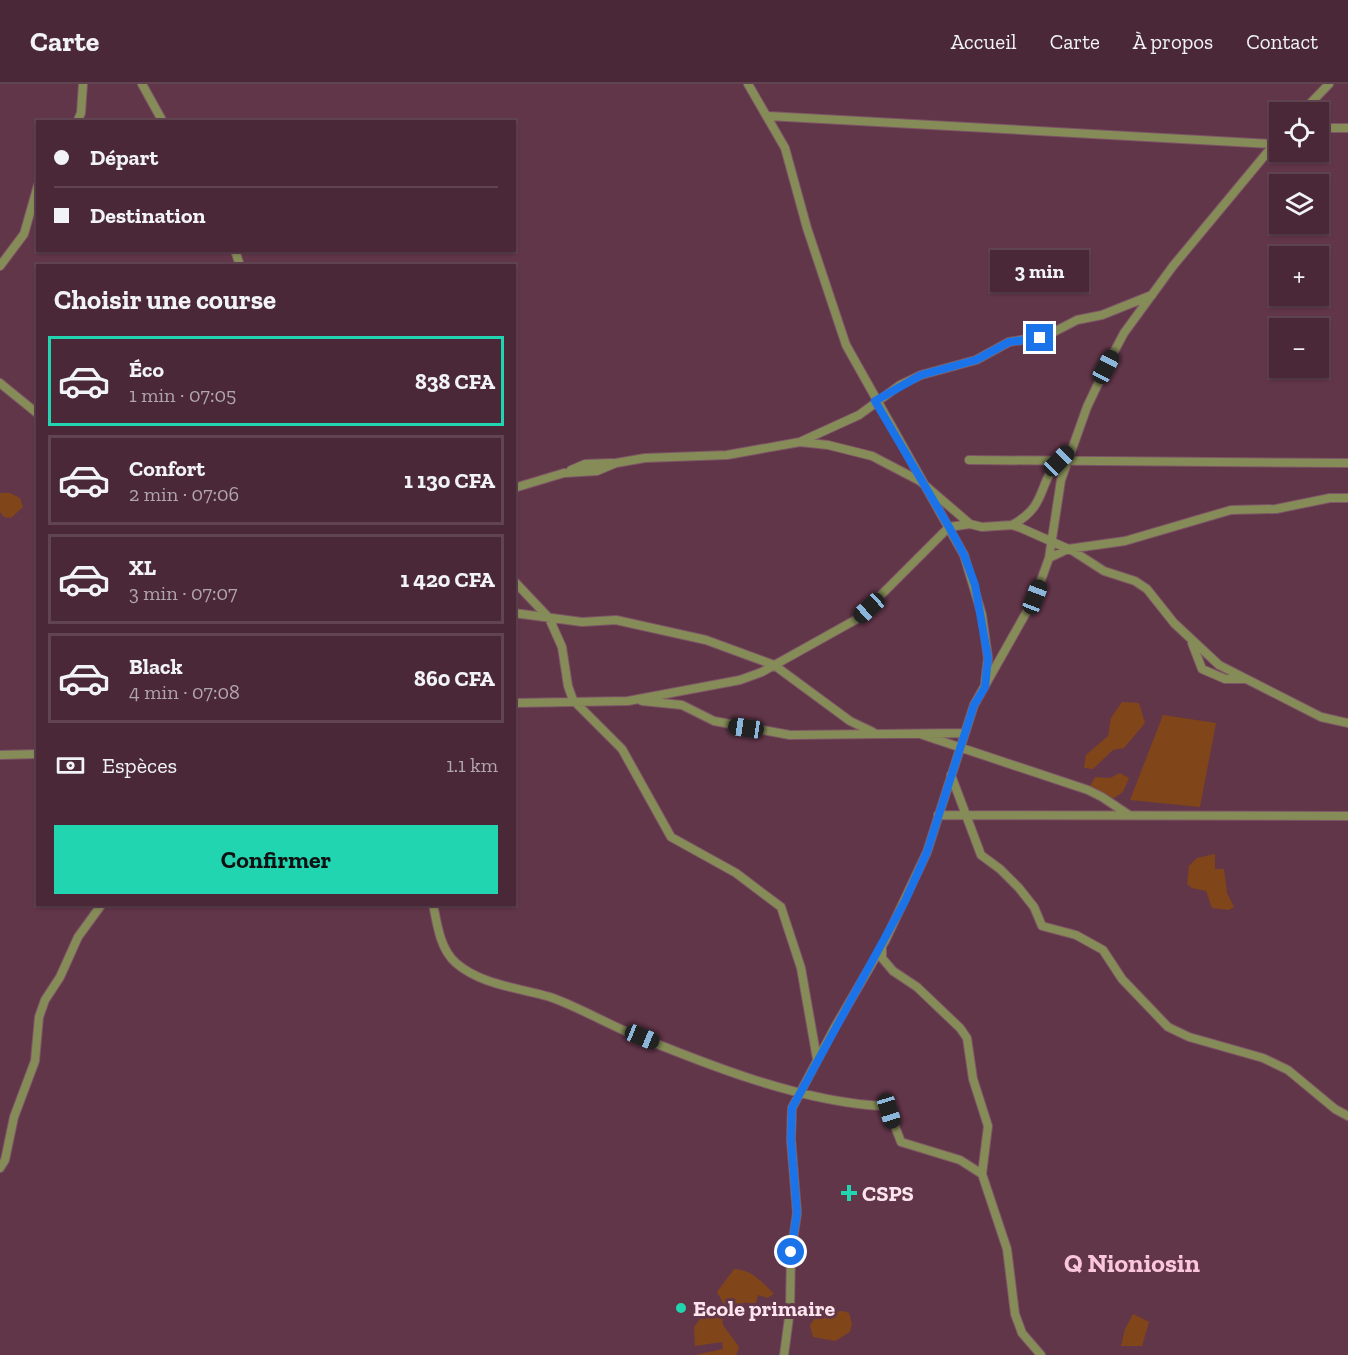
<!DOCTYPE html>
<html lang="fr">
<head>
<meta charset="utf-8">
<style>
  body { margin:0; font-family:"Zilla Slab",serif; background:#51303f; color:#f1f3f6; height:100vh; display:flex; flex-direction:column; font-size:22px; white-space:nowrap }
  * { box-sizing:border-box; margin:0 }
  p { font-size:20px; color:#b2a6ad }
  .icon { flex:none; width:33px; height:33px; fill:none; stroke:currentColor; stroke-width:2; stroke-linecap:round; stroke-linejoin:round }
  .map { position:relative; flex:1; overflow:hidden }
  .side { position:absolute; left:36px; top:180px; width:480px; height:642px; display:flex; flex-direction:column; background:#4a2837; border-radius:0px; box-shadow:0 2px 4px #0004,0 0 0 2px #614452 }
  .side>* { flex:none }
  .top-card { position:absolute; left:36px; top:36px; width:480px; height:132px; border-radius:0px; box-shadow:0 2px 4px #0004,0 0 0 2px #614452; display:grid; align-content:center; height:132px; padding:0 18px; background:#4a2837 }
  .fabs { position:absolute; left:1269px; top:18px; display:grid; gap:12px }
  .fabs a { display:grid; place-items:center; width:60px; height:60px; border-radius:0px; background:#4a2837; box-shadow:0 2px 4px #0004,0 0 0 2px #614452; font-size:30px }
  .end { position:absolute; width:27px; height:27px; margin:-14px; border:8px solid #1a73e8; background:#fff; box-shadow:0 0 0 3px #fff }
  .from { border-radius:50% }
  .bubble { position:absolute; height:42px; border-radius:0px; background:#4a2837; box-shadow:0 2px 4px #0004,0 0 0 2px #614452; font-size:20px; font-weight:800; line-height:42px; text-align:center }
  .car { position:absolute; width:18px; height:36px; margin:-18px -9px; border-radius:8px; box-shadow:0 0 4px 2px #0007; background:linear-gradient(#222 24%,#8ab4d8 0 40%,#222 0 76%,#8ab4d8 0 86%,#222 0) }
  .top-card b { display:flex; align-items:center; gap:21px; height:57px; font-size:22px }
  .top-card b+b { border-top:2px solid #614452 }
  .top-card i { width:15px; height:15px; background:#f1f3f6 }
  ul { padding:0; list-style:none }
  li { display:flex; align-items:center; gap:18px; height:90px; margin:0 12px 9px; padding:0 6px; border:3px solid #614452; border-radius:0px }
  li div { flex:1 }
  li b { display:block; font-size:22px }
  li em { font-style:normal; font-weight:800 }
  li.current { border-color:#20d5b0 }
  li>.icon { width:54px; height:54px; stroke-width:1.5 }
  h2 { padding:0 18px; font-size:27px; line-height:72px }
  .pay { display:flex; align-items:center; gap:15px; height:66px; padding:0 18px; font-size:22px }
  .pay p { margin-inline-start:auto }
  .button { display:flex; gap:12px; margin-top:auto; padding:12px 18px }
  .button a { flex:1; height:69px; border-radius:0px; background:#20d5b0; color:#111; font-size:24px; font-weight:800; line-height:69px; text-align:center }
  header { display:flex; align-items:center; gap:36px; box-sizing:border-box; height:84px; padding:0 30px; background:#4a2837; border-bottom:2px solid #614452 }
  header strong { font-size:28px }
  nav { display:flex; gap:33px; margin-inline-start:auto; font-size:21px }
  .map>svg:first-child { display:block }
</style>
</head>
<body>
<header>
<strong>Carte</strong>
<nav><a>Accueil</a><a>Carte</a><a>À propos</a><a>Contact</a></nav>
</header>
<div class="map">
<svg width="1348" height="1271" viewBox="0 0 1348 1271">
  <rect width="100%" height="100%" fill="#623649"/>
  <path fill="#804519" d="M0 409H10L20 414 23 423 11 434 4 433 0 428Z
    M1122 618 1139 619 1145 639 1124 664 1113 666 1093 685 1084 684 1086 671 1108 652 1111 634Z
    M1163 631 1216 639 1200 723 1130 716Z
    M1120 689 1129 694 1123 708 1114 714 1088 706 1095 693 1110 694Z
    M1215 770V785H1224L1227 809 1234 823 1229 826 1212 824 1206 807 1192 804 1187 800 1189 782 1197 774Z
    M734 1185C752 1186 761 1197 774 1210L767 1214 758 1211 755 1222 745 1218 734 1228 726 1224 717 1208Z
    M706 1227 722 1232 723 1241 739 1263 736 1271H695L723 1265 722 1258 695 1262 694 1243Z
    M843 1227 849 1229 852 1240 850 1248 835 1257 813 1253 810 1242C817 1227 827 1229 843 1227Z
    M1133 1230 1149 1238 1142 1262H1121L1125 1245Z"/>
  <g fill="none" stroke-linecap="round" stroke-linejoin="round">
    <defs>
      <path id="minor" d="M142 0 163 38
        M748 0 785 64 807 144 846 261 964 471 982 531 988 574 985 599
        M1302 28 1329 0
        M768 32 1273 60
        M77 38 81 29 83 0
        M1318 44H1348
        M235 166 240 182
        M0 182 24 150 38 101
        M0 299 38 330
        M802 357 859 331 900 301 921 291 976 276 1009 258 1046 252 1077 236 1102 231 1152 211
        M969 376 1348 379
        M571 386 585 380 612 379
        M514 404 564 389 597 387 616 379 645 374 727 371 800 358 828 361 872 372 920 397 970 440 982 443 1012 441 1021 444 1073 467 1104 487 1135 497 1147 505 1174 539 1219 581 1321 633 1348 639
        M1012 441C1049 421 1036 400 1061 375
        M1049 474 1068 465 1125 457 1231 426 1276 425 1330 414H1348
        M514 497 549 534 562 563 568 602 573 616 622 665 671 753 736 789 781 823 801 884 817 975
        M514 529 582 538 616 536 706 556 774 581 850 637 873 648
        M1192 559 1202 585 1225 595H1244
        M642 617 682 621 714 637 790 651 965 649
        M514 619 628 617 740 596 762 588 857 535 949 443 970 440
        M923 651 1088 706 1102 713 1129 731
        M0 671 38 670
        M951 691 981 771 1000 785 1019 804 1034 823 1042 842 1076 851 1103 866 1122 895 1168 943 1189 953 1263 974 1288 986 1335 1025 1348 1032
        M938 731 1348 732
        M433 820C437 840 440 865 456 879 481 901 520 904 550 913 576 922 600 936 625 947 703 979 799 1018 883 1022L889 1027 901 1058 960 1076 982 1090
        M882 864V874L893 887 917 903 960 944 967 954 973 995 988 1042 982 1090 1007 1165 1015 1230 1022 1249 1041 1271
        M0 1084 5 1076 14 1033 35 977 39 933 45 916 60 893 78 853 102 820
        M784 1271 790 1226 791 1169 797 1129 791 1055 792 1024 835 943 885 857 927 768 974 621 1035 513 1049 474 1061 396 1087 323 1106 283 1124 249 1173 182 1280 53"/>
    </defs>
    <use href="#minor" stroke="#7e5667" stroke-width="10"/>
    <use href="#minor" stroke="#868c57" stroke-width="8"/>
  </g>
  <g fill="none" stroke-linecap="round" stroke-linejoin="round">
    <path stroke="#1a73e8" stroke-width="8" d="M791 1168 797 1129 791 1055 792 1024 905 817 927 768 974 621 985 603 988 574 975 501 964 471 949 443 875 317 921 291 976 276 1009 258 1040 254"/>
  </g>
  <g fill="#20d5b0" stroke="#623649" stroke-width="2">
    <path d="M846 1100h6v6h6v6h-6v6h-6v-6h-6v-6h6z"/>
    <circle cx="681" cy="1224" r="6"/>
  </g>
  <g text-anchor="middle" dominant-baseline="central" stroke-width="6" stroke-linejoin="round" paint-order="stroke">
    <g font-size="22" font-weight="bold" fill="#fce5ed" stroke="#623649" text-anchor="start">
      <text x="862" y="1109">CSPS</text>
      <text x="693" y="1224">Ecole primaire</text>
    </g>
    <g font-size="26" font-weight="bold" fill="#fbc5da" stroke="#623649">
      <text x="1132" y="1179">Q Nioniosin</text>
    </g>
  </g>
</svg>
<div class="fabs">
<a><svg class="icon" aria-label="locate" viewBox="0 0 24 24"><circle cx="12" cy="12" r="6"/><path d="M12 2v4M12 18v4M2 12h4M18 12h4"/></svg></a>
<a><svg class="icon" aria-label="layers" viewBox="0 0 24 24"><path d="M12 4l9 5-9 5-9-5zM3 14l9 5 9-5"/></svg></a>
<a>+</a>
<a>−</a>
</div>
<i class="end from" style="left:791px;top:1168px"></i>
<i class="end" style="left:1040px;top:254px"></i>
<div class="bubble" style="left:990px;top:166px;width:99px">3 min</div>
<i class="car" style="left:1106px;top:283px;rotate:28deg"></i>
<i class="car" style="left:1059px;top:377px;rotate:45deg"></i>
<i class="car" style="left:1035px;top:513px;rotate:21deg"></i>
<i class="car" style="left:869px;top:524px;rotate:228deg"></i>
<i class="car" style="left:746px;top:644px;rotate:278deg"></i>
<i class="car" style="left:642px;top:953px;rotate:112deg"></i>
<i class="car" style="left:889px;top:1027px;rotate:163deg"></i>
<div class="top-card">
<b><i class="from"></i>Départ</b>
<b><i></i>Destination</b>
</div>
<section class="side">
<h2>Choisir une course</h2>
<ul>
<li class="current"><svg class="icon" aria-label="car" viewBox="0 0 24 24"><path d="M5 17H2v-5l4-1 3-4h7l3 4 3 1v5h-3M9 17h6M6 11h13"/><circle cx="7" cy="17" r="2"/><circle cx="17" cy="17" r="2"/></svg><div><b>Éco</b><p>1 min · 07:05</p></div><em>838 CFA</em></li>
<li><svg class="icon" aria-label="car" viewBox="0 0 24 24"><path d="M5 17H2v-5l4-1 3-4h7l3 4 3 1v5h-3M9 17h6M6 11h13"/><circle cx="7" cy="17" r="2"/><circle cx="17" cy="17" r="2"/></svg><div><b>Confort</b><p>2 min · 07:06</p></div><em>1 130 CFA</em></li>
<li><svg class="icon" aria-label="car" viewBox="0 0 24 24"><path d="M5 17H2v-5l4-1 3-4h7l3 4 3 1v5h-3M9 17h6M6 11h13"/><circle cx="7" cy="17" r="2"/><circle cx="17" cy="17" r="2"/></svg><div><b>XL</b><p>3 min · 07:07</p></div><em>1 420 CFA</em></li>
<li><svg class="icon" aria-label="car" viewBox="0 0 24 24"><path d="M5 17H2v-5l4-1 3-4h7l3 4 3 1v5h-3M9 17h6M6 11h13"/><circle cx="7" cy="17" r="2"/><circle cx="17" cy="17" r="2"/></svg><div><b>Black</b><p>4 min · 07:08</p></div><em>860 CFA</em></li>
</ul>
<div class="pay"><svg class="icon" aria-label="cash" viewBox="0 0 24 24"><path d="M3 7h18v10H3z"/><circle cx="12" cy="12" r="2"/></svg>Espèces<p>1.1 km</p></div>
<div class="button"><a>Confirmer</a></div>
</section>
</div>
</body>
</html>
